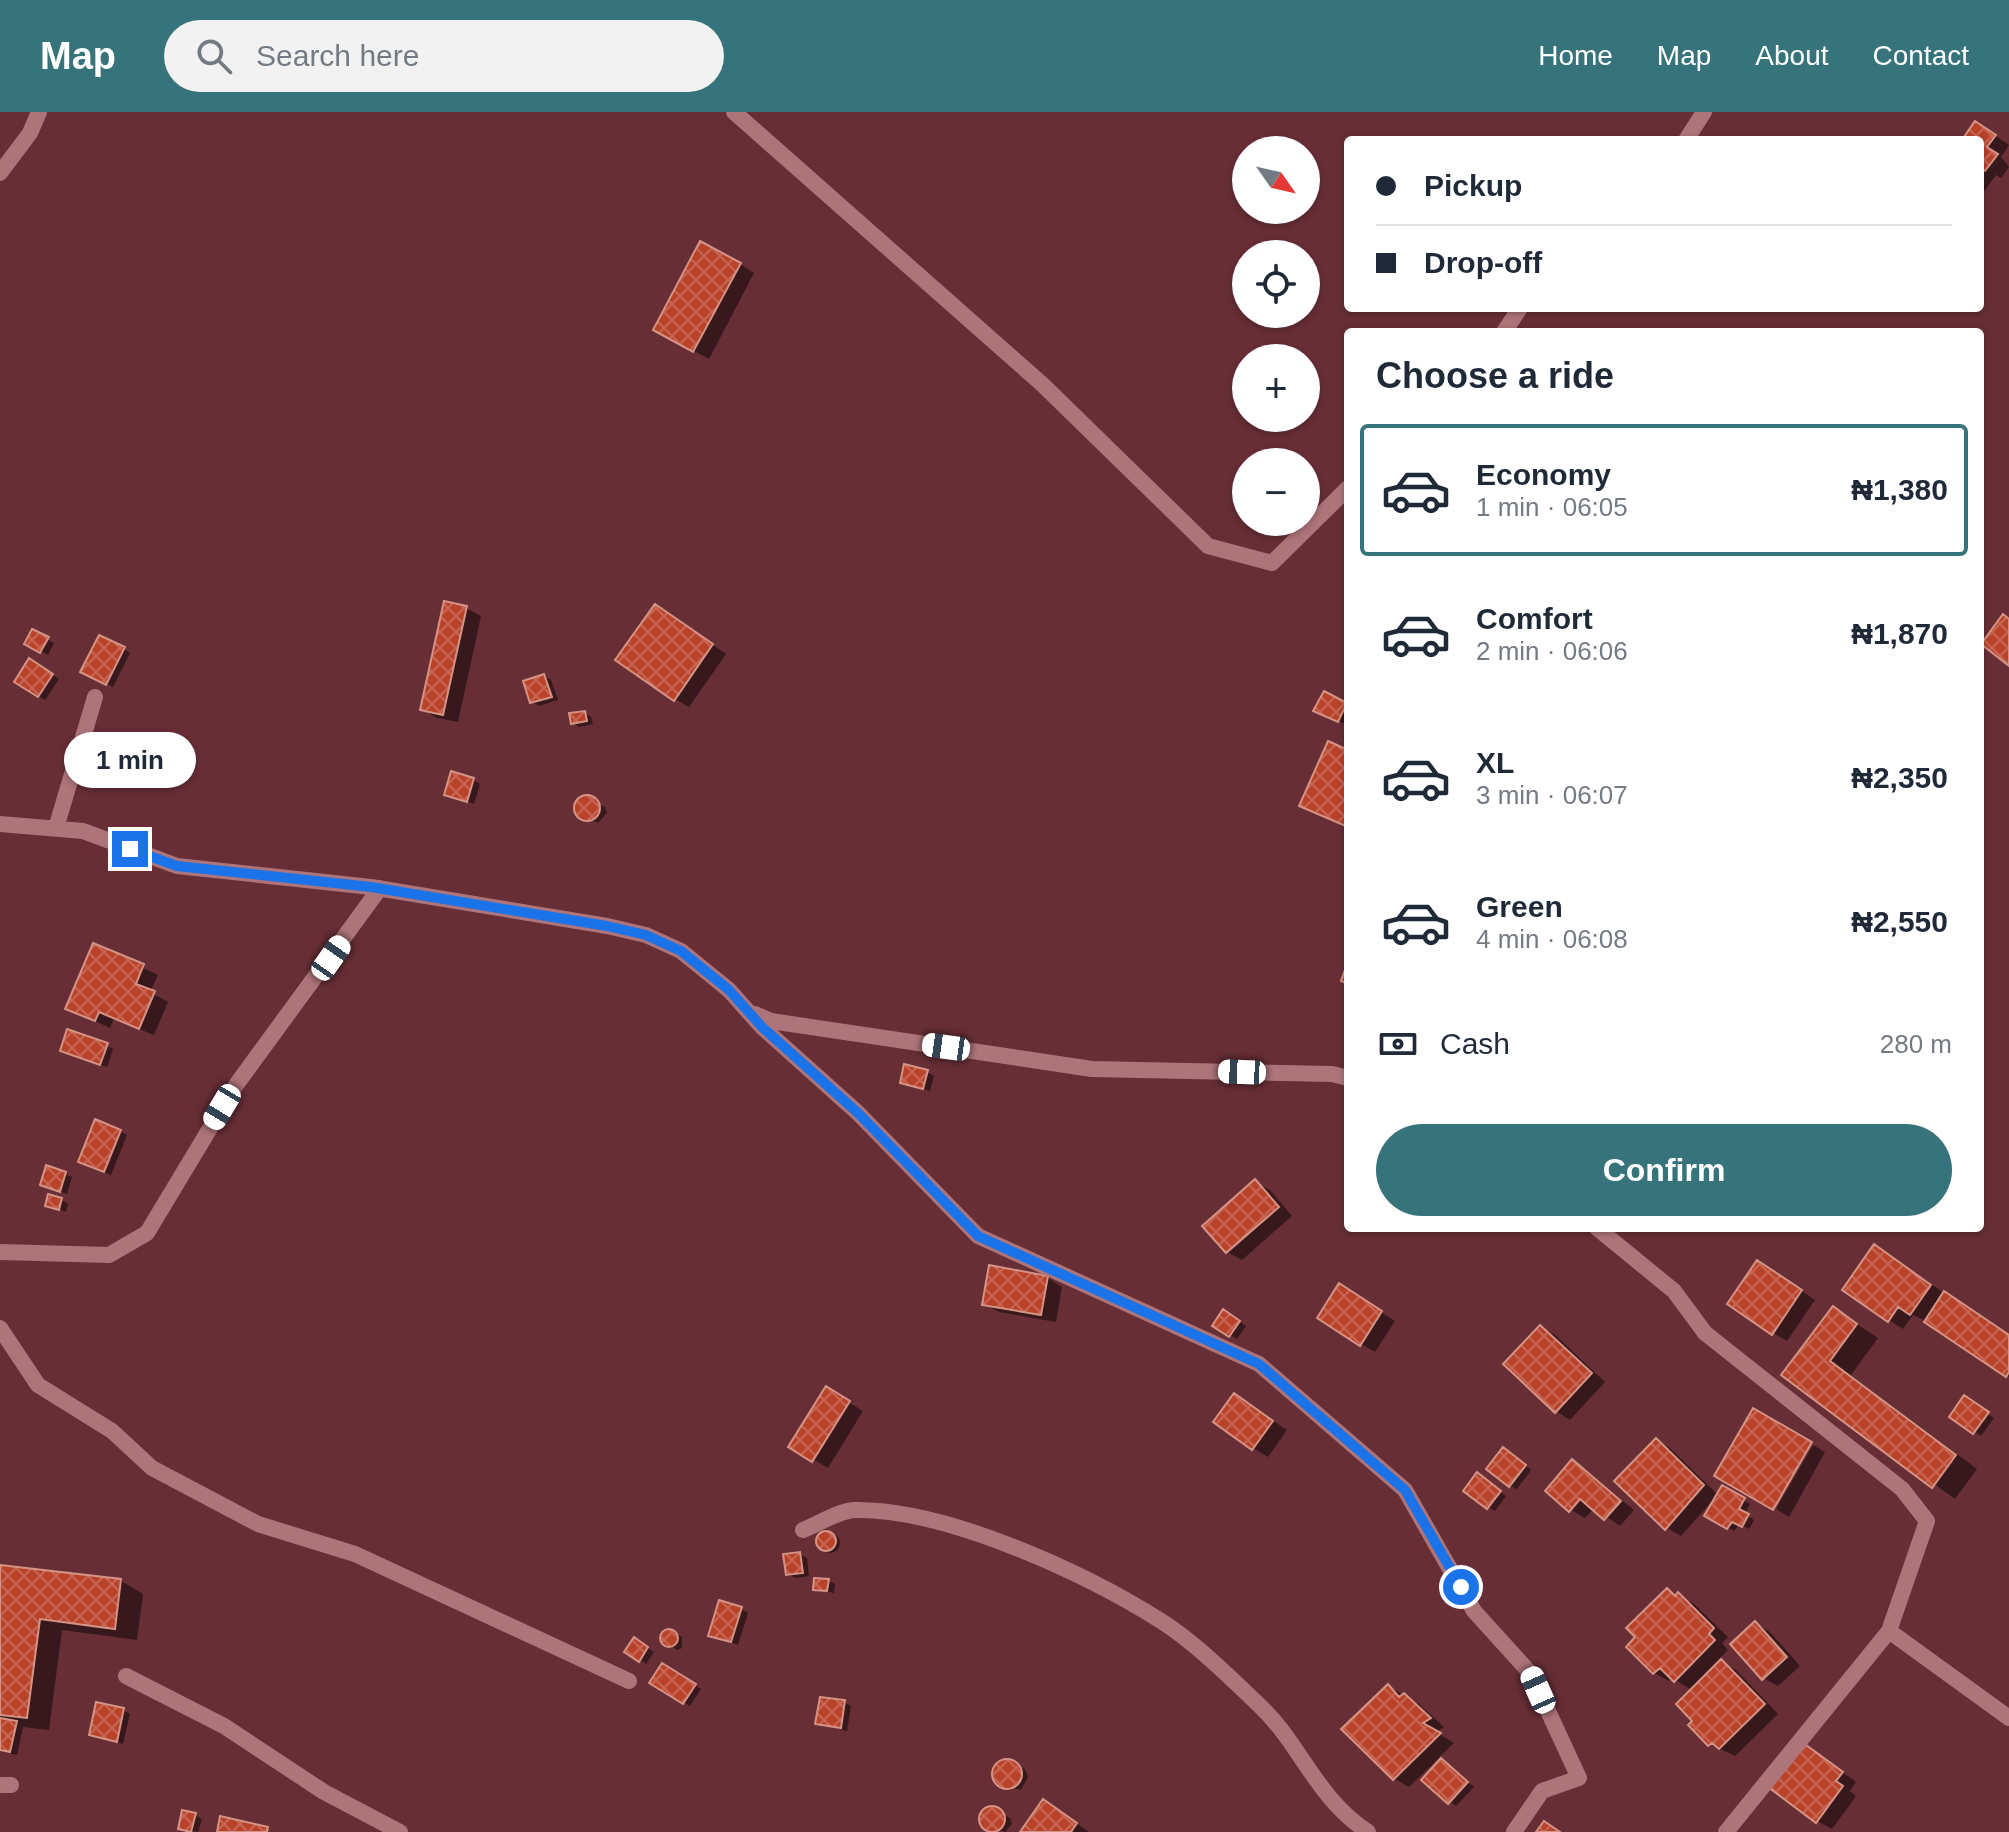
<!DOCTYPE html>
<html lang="en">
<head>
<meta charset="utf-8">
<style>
  body { margin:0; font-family:Helvetica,sans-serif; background:#f2f2f3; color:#1f2937; height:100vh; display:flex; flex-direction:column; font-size:30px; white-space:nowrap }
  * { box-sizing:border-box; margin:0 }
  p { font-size:26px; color:#747a83 }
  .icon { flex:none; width:44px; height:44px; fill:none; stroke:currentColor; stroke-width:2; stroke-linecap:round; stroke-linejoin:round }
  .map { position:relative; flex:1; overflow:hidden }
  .details { position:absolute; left:1344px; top:216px; width:640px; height:904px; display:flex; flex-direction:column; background:#fff; border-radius:8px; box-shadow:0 2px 6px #0004 }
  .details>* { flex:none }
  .top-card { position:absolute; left:1344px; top:24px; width:640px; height:176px; border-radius:8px; box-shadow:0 2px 6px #0004; display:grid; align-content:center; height:176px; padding:0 32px; background:#fff }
  .needle { width:52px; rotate:124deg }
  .controls { position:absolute; left:1232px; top:24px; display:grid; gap:16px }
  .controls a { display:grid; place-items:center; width:88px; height:88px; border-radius:50%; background:#fff; box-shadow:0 2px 6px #0004; font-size:40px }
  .end { position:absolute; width:36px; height:36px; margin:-18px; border:10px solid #1a73e8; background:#fff; box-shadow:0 0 0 4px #fff }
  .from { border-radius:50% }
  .bubble { position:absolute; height:56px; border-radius:28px; background:#fff; box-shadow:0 2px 6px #0004; font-size:26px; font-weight:700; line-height:56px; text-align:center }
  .car { position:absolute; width:24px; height:48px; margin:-24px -12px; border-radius:10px; box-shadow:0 0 6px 2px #0007; background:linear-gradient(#fff 24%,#345 0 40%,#fff 0 76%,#345 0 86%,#fff 0) }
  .top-card b { display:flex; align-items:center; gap:28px; height:76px; font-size:30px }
  .top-card b+b { border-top:2px solid #e0e1e3 }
  .top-card i { width:20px; height:20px; background:#1f2937 }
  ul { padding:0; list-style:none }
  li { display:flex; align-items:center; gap:24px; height:132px; margin:0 16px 12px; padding:0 16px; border:4px solid transparent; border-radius:8px }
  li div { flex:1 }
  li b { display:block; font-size:30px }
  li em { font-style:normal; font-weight:700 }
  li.selected { border-color:#36737a }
  li>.icon { width:72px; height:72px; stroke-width:1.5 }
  h2 { padding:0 32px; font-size:36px; line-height:96px }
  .pay { display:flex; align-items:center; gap:20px; height:88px; padding:0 32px; font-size:30px }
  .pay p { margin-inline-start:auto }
  .action { display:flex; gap:16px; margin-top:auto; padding:16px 32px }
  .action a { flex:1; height:92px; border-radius:48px; background:#36737a; color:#fff; font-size:32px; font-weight:700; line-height:92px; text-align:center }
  header { display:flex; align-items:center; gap:48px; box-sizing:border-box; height:112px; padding:0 40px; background:#36737a; color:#fff }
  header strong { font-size:38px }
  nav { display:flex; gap:44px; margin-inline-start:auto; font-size:28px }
  .search { width:560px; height:72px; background:#f2f2f3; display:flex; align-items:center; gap:20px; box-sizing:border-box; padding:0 28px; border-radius:44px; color:#747a83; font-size:30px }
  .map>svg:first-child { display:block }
</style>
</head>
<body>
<header>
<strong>Map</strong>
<div class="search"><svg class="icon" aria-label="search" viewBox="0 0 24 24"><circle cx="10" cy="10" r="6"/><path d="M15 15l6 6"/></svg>Search here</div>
<nav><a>Home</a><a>Map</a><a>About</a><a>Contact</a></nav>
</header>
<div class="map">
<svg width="2009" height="1720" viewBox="0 0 2009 1720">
  <defs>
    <pattern id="building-cross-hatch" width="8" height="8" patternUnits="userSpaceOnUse" patternTransform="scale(2)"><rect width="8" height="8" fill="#b9422a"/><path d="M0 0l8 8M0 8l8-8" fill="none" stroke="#c76653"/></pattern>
  </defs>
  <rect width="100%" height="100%" fill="#672e36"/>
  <path fill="#0007" d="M1990 20 2009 33 2001 45 2009 55 2001 66 1996 63 1980 85V28H1964Z
    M740 152 754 161 709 247 670 226Z
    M466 496 481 504 458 610 437 606 422 597Z
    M670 503 726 542 689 595 675 587Z
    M33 519 54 531 48 543 26 531Z
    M124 537 130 541 113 575 83 560Z
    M30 549 59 567 45 588 17 570Z
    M544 564 551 568 558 588 539 594 532 590Z
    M1325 581 1348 594 1345 612 1323 602Z
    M585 601 591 605 593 612 579 615 573 611Z
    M473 668 480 672 474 692 446 682Z
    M585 685 605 695 607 701 598 711 578 702 579 688Z
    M94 833 158 863 150 880 168 890 154 923 114 907 110 916 68 896Z
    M107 933 113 937 107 955 69 942Z
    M927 960 934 964 930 979 902 970Z
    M120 1019 127 1023 111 1063 87 1053Z
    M47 1056 72 1065 67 1082 49 1076Z
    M1255 1070 1270 1078 1292 1104 1242 1148 1227 1140Z
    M61 1088 68 1092 66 1100 47 1093Z
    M1889 1144 2009 1224V1265L1926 1209 1913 1203 1903 1217 1889 1208Z
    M1772 1159 1815 1188 1787 1229 1773 1221Z
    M1048 1166 1062 1175 1056 1210 999 1200 984 1192Z
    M1354 1182 1395 1209 1375 1240 1361 1232Z
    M1834 1197 1878 1226 1851 1263 1977 1357 1955 1387 1784 1263Z
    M1224 1200 1246 1214 1237 1227 1215 1213Z
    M1541 1215 1555 1223 1605 1270 1570 1308 1556 1299Z
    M827 1277 863 1299 828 1356 791 1334Z
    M1235 1283 1287 1318 1268 1345 1253 1336Z
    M1971 1290 1994 1306 1981 1324 1952 1304Z
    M1657 1328 1671 1337 1718 1383 1722 1376 1750 1392 1745 1402 1754 1408 1749 1417 1740 1412 1734 1419 1707 1403 1714 1387 1681 1424 1667 1416Z
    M1813 1333 1825 1340 1789 1405 1776 1397Z
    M1510 1342 1531 1358 1517 1377 1510 1374Z
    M1573 1349 1634 1398 1620 1414 1594 1396 1585 1406 1571 1398Z
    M1484 1367 1506 1384 1495 1399 1488 1395Z
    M820 1431a10 10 0 1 1 20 0a10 10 0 1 1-20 0Z
    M800 1442 807 1446 809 1464 795 1466 788 1462Z
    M0 1468 121 1469 143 1482 137 1528 62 1518 49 1618 23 1615 17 1643 0 1639Z
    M828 1469 835 1472 834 1481 815 1477Z
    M1667 1479 1693 1491 1728 1525 1722 1531 1728 1538 1718 1548 1736 1558 1778 1602 1735 1644 1710 1632 1695 1609 1692 1578 1672 1566 1669 1569 1654 1561Z
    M741 1497 748 1501 738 1533 710 1523Z
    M1755 1511 1770 1520 1800 1554 1778 1574 1763 1566Z
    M668 1518 682 1525V1536L677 1538 661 1526Z
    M635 1528 654 1540 646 1552 627 1539Z
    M663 1554 701 1577 690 1594 652 1570Z
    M1388 1574 1419 1592 1444 1615 1436 1620 1454 1631 1409 1675 1395 1667 1344 1617Z
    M844 1590 851 1594 847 1619 818 1611Z
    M123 1598 130 1602 123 1632 91 1622Z
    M1803 1632 1856 1670 1850 1679 1856 1684 1832 1717 1817 1709Z
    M1442 1649 1474 1675 1456 1694 1450 1690Z
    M1001 1650 1025 1657 1028 1665 1021 1678 998 1672 996 1655Z
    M990 1696 1010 1706 1012 1712 1005 1720 983 1712 984 1699Z
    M1058 1698 1089 1720H1022Z
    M195 1703 202 1707 198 1720 180 1716Z"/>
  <path fill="url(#building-cross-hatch)" stroke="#d49384" stroke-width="2" d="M1975 9 1996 23 1987 35 1998 42 1985 59 1980 56V28H1962Z
    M700 129 741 151 693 240 653 218Z
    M444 489 467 494 443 603 420 598Z
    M655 492 713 532 674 589 615 548Z
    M2003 502 2009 507V554L1981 532Z
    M32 517 49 525 40 541 24 532Z
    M99 523 125 535 106 573 80 560Z
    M29 546 53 562 38 585 14 570Z
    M544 562 552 585 530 591 523 569Z
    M1324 579 1347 591 1338 610 1313 599Z
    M585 599 587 609 571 612 569 601Z
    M1328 629 1348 638V715L1299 694Z
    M451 659 474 666 467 690 444 683Z
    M574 696a13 13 0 1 1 26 0a13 13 0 1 1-26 0Z
    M93 831 144 852 136 872 155 879 139 917 99 900 95 909 65 897Z
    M1348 849V872L1341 869Z
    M67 917 108 931 100 953 60 939Z
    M904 952 928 958 923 977 900 971Z
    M95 1007 121 1018 104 1060 78 1050Z
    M46 1053 66 1060 60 1080 40 1073Z
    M1255 1067 1279 1095 1226 1141 1202 1114Z
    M48 1082 62 1086 59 1098 45 1094Z
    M1874 1132 1931 1173 1910 1203 1898 1195 1888 1210 1842 1178Z
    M1757 1148 1802 1178 1772 1223 1727 1192Z
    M989 1153 1048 1164 1041 1203 982 1193Z
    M1339 1171 1382 1199 1360 1234 1317 1206Z
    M1944 1179 2009 1223V1260L2006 1265 1924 1210Z
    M1833 1194 1857 1212 1830 1249 1956 1343 1932 1376 1781 1263Z
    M1223 1197 1240 1209 1229 1225 1212 1214Z
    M1540 1213 1592 1261 1555 1301 1503 1252Z
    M826 1274 850 1289 812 1350 788 1335Z
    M1234 1281 1273 1309 1252 1338 1213 1310Z
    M1964 1283 1989 1300 1973 1322 1949 1305Z
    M1753 1296 1812 1330 1773 1398 1714 1364Z
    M1656 1326 1704 1373 1665 1418 1614 1369Z
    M1503 1335 1526 1353 1509 1375 1486 1357Z
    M1572 1347 1621 1389 1604 1408 1580 1387 1569 1400 1545 1379Z
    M1477 1360 1501 1379 1487 1397 1463 1379Z
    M1722 1373 1745 1386 1739 1397 1749 1402 1742 1415 1732 1410 1727 1417 1704 1404Z
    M816 1429a10 10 0 1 1 20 0a10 10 0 1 1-20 0Z
    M800 1440 803 1461 786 1463 783 1442Z
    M0 1453 121 1467 115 1517 40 1507 27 1606 0 1603Z
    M814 1466 829 1467 827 1479 813 1478Z
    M1667 1476 1675 1484 1678 1480 1714 1516 1709 1522 1715 1528 1674 1570 1660 1556 1653 1562 1626 1535 1635 1525 1626 1516Z
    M719 1488 742 1495 731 1530 708 1524Z
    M1755 1509 1787 1545 1762 1568 1730 1532Z
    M660 1526a9 9 0 1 1 18 0a9 9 0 1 1-18 0Z
    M634 1525 648 1535 639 1550 624 1540Z
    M1721 1547 1765 1592 1719 1637 1712 1631 1708 1634 1688 1613 1692 1609 1676 1592Z
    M662 1551 696 1572 683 1592 649 1571Z
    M1388 1572 1399 1585 1404 1581 1431 1606 1423 1611 1441 1621 1393 1668 1341 1617Z
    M820 1585 845 1588 841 1616 815 1612Z
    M96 1590 124 1596 117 1630 89 1623Z
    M0 1606 17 1609 10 1640 0 1638Z
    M1802 1630 1843 1660 1836 1669 1843 1674 1816 1711 1768 1675Z
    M1441 1646 1468 1670 1448 1692 1421 1668Z
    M992 1662a15 15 0 1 1 30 0a15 15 0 1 1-30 0Z
    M1043 1687 1077 1711 1071 1720H1020Z
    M979 1707a13 13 0 1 1 26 0a13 13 0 1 1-26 0Z
    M182 1698 196 1701 191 1720 178 1717Z
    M220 1704 268 1715 267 1720H217Z
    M1544 1709 1560 1720H1536Z"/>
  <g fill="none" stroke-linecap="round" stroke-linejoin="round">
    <path stroke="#ad757a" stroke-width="16" d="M734 0 1043 273 1208 434 1272 451 1348 376
      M1686 28 1704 0
      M0 61 30 21 39 0
      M1504 220 1520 196
      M0 712 83 719 177 754 371 775 607 814 646 823 681 839 729 878 762 915 858 1001 978 1124 1259 1252 1405 1378 1474 1499 1531 1562 1579 1666 1542 1679 1514 1720
      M56 716 95 585
      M755 902 771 909 1092 957 1332 962 1348 966
      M1597 1116 1674 1179 1705 1221 1902 1377 1927 1409 1889 1519 1726 1720
      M0 1140 109 1143 147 1121 236 973 380 776
      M0 1216 38 1273 112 1319 152 1356 258 1412 355 1442 629 1569
      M803 1418C818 1412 839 1399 854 1398 945 1396 1085 1461 1161 1509 1193 1529 1230 1565 1258 1592 1301 1632 1315 1685 1368 1720
      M1889 1519 2009 1606
      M126 1564 224 1614 324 1680 400 1720
      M0 1673H11"/>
  </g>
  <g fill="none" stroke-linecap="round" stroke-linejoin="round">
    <path stroke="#1a73e8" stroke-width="10" d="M130 737 177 754 371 775 607 814 646 823 681 839 729 878 762 915 858 1001 978 1124 1259 1252 1405 1378 1461 1475"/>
  </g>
</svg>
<div class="controls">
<a><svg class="needle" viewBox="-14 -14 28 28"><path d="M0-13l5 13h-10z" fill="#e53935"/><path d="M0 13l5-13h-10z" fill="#747a83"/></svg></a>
<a><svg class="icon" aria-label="locate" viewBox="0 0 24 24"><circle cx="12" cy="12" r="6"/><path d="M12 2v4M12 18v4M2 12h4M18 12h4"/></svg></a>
<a>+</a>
<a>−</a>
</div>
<i class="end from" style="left:1461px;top:1475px"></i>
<i class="end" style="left:130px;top:737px"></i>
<div class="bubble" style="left:64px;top:620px;width:132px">1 min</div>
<i class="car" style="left:331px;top:846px;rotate:35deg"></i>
<i class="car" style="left:946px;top:935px;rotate:278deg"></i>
<i class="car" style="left:1242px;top:960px;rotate:272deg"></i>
<i class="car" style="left:222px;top:995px;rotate:211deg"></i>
<i class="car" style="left:1538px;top:1578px;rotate:336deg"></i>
<div class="top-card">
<b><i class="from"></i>Pickup</b>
<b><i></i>Drop-off</b>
</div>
<section class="details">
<h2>Choose a ride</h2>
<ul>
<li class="selected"><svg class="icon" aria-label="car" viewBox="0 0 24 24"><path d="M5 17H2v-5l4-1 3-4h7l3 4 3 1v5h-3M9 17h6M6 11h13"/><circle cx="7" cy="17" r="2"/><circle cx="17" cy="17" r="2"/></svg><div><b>Economy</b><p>1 min · 06:05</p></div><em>₦1,380</em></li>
<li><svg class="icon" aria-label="car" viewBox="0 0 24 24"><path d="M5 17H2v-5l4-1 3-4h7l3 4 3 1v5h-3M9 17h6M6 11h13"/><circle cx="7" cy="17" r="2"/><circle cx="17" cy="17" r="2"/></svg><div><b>Comfort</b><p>2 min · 06:06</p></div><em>₦1,870</em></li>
<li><svg class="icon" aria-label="car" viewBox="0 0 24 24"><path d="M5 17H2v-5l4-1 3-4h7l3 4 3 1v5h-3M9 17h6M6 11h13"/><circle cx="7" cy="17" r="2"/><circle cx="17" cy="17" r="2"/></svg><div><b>XL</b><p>3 min · 06:07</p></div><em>₦2,350</em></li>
<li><svg class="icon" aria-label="car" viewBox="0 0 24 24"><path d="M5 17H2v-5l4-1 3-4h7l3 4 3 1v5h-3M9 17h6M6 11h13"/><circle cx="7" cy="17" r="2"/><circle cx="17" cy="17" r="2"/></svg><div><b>Green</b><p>4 min · 06:08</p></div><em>₦2,550</em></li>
</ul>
<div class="pay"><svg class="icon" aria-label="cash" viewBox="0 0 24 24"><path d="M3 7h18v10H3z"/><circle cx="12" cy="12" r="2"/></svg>Cash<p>280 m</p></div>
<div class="action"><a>Confirm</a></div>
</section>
</div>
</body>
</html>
